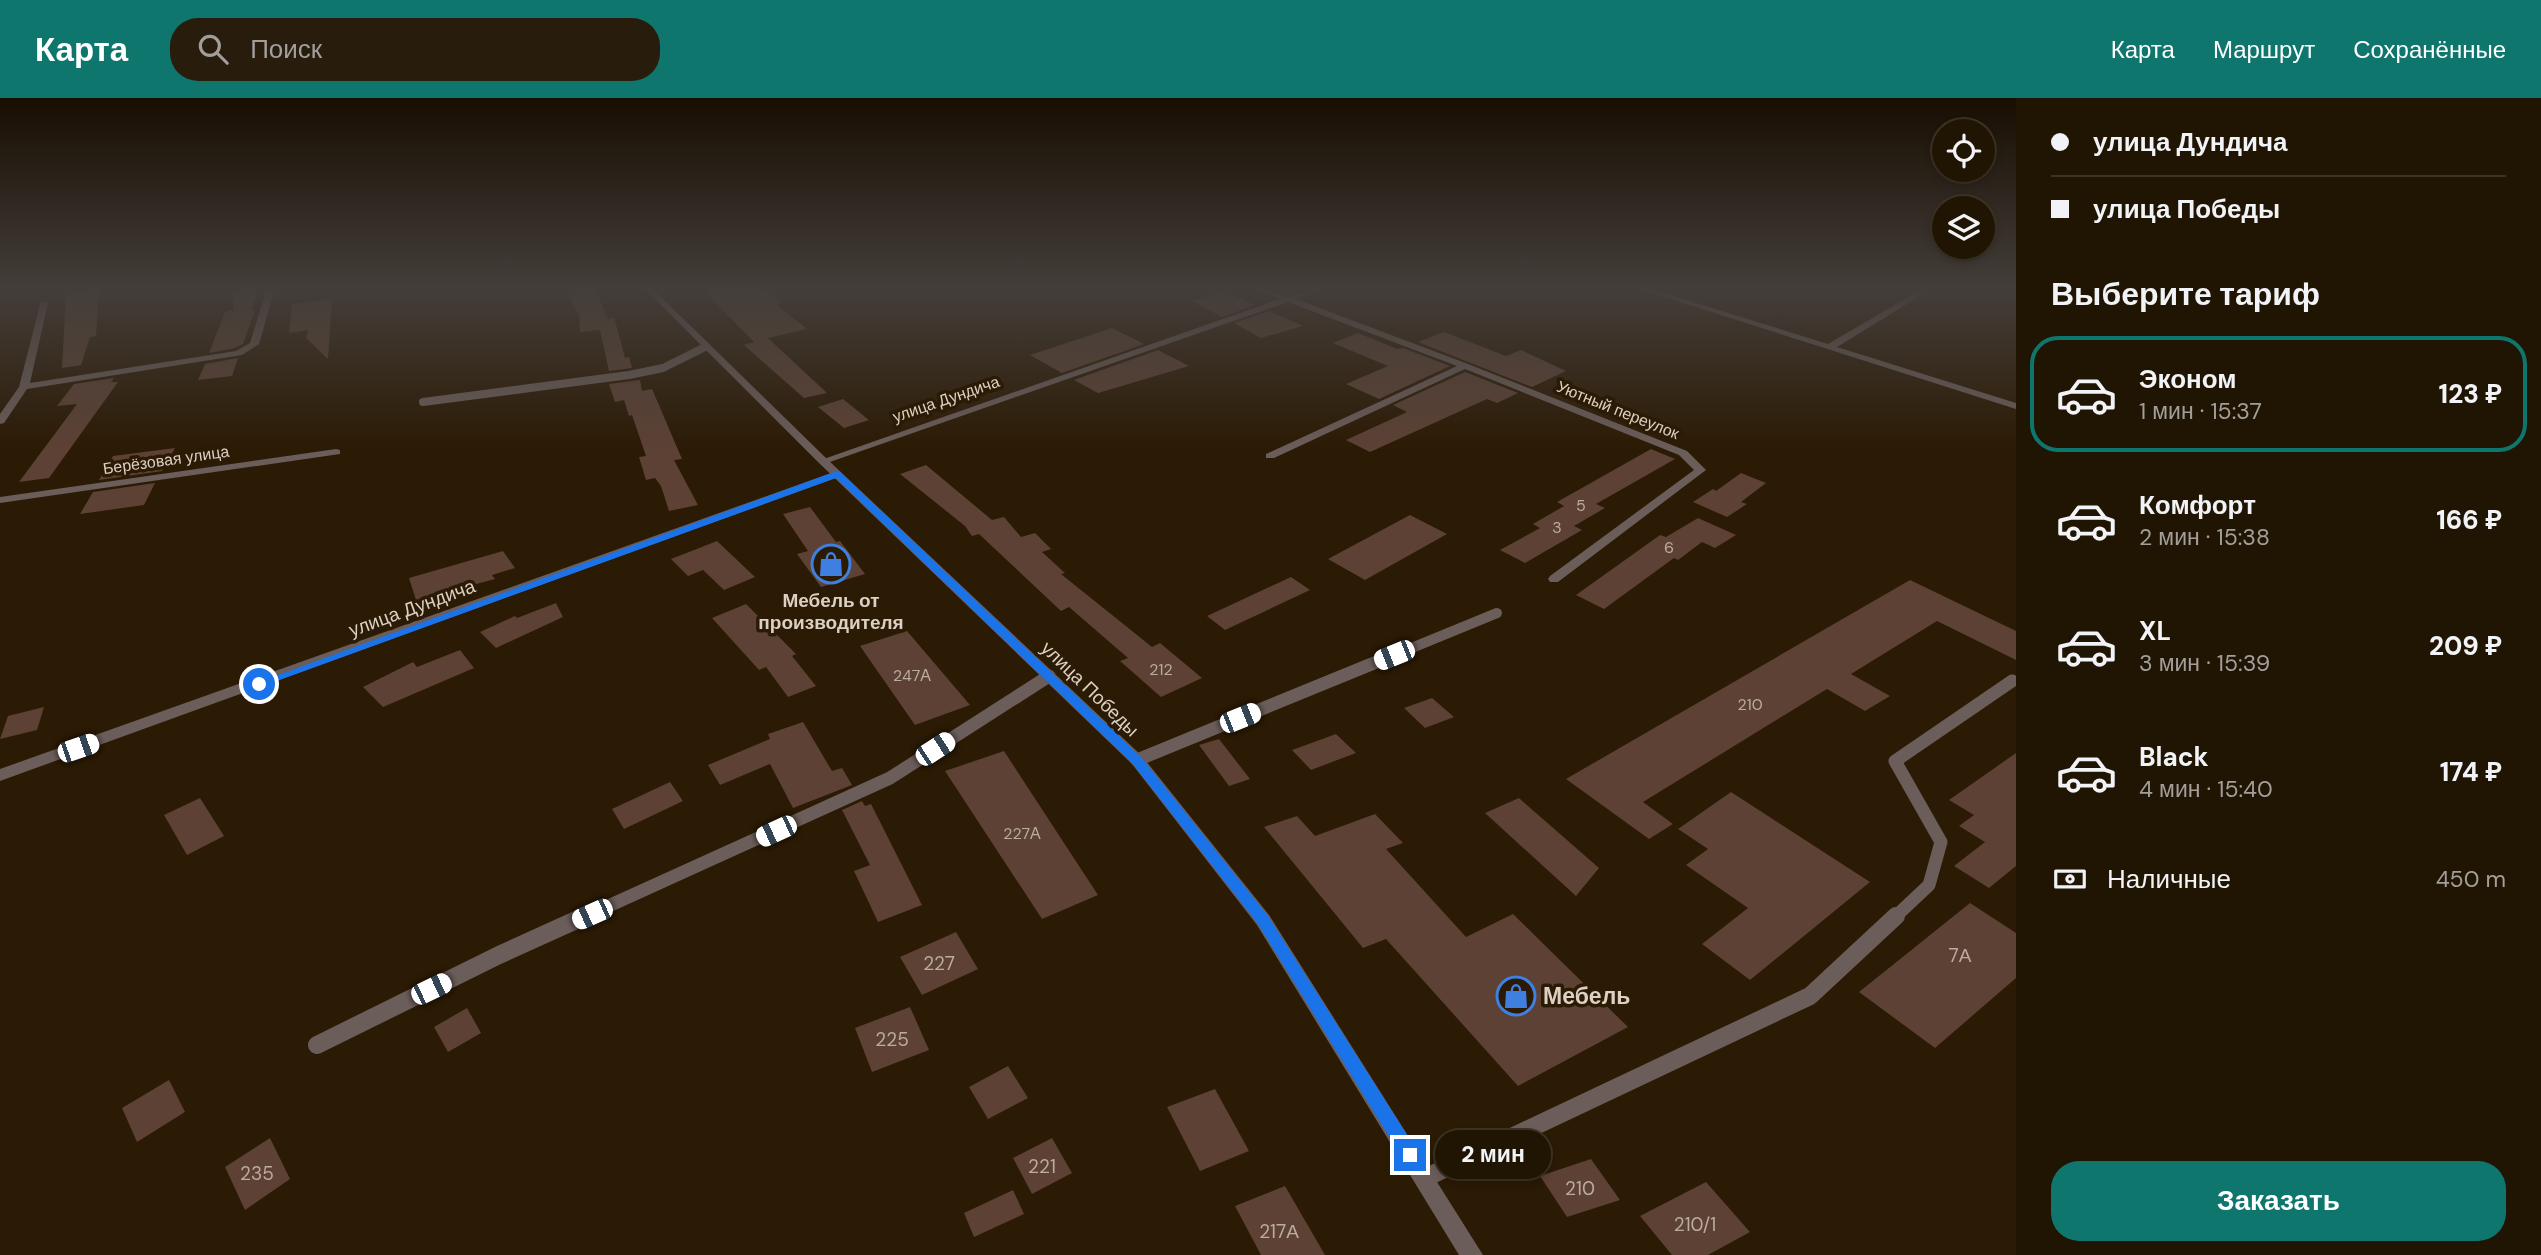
<!DOCTYPE html>
<html lang="ru">
<head>
<meta charset="utf-8">
<style>
  body { margin:0; font-family:"DM Sans",sans-serif; background:#281d0d; color:#f1f3f6; height:100vh; display:flex; flex-direction:column; font-size:26px; white-space:nowrap }
  * { box-sizing:border-box; margin:0 }
  p { font-size:23px; color:#a29e9a }
  .icon { flex:none; width:38px; height:38px; fill:none; stroke:currentColor; stroke-width:2; stroke-linecap:round; stroke-linejoin:round }
  .map { position:relative; flex:1; overflow:hidden }
  .side { display:flex; flex-direction:column; background:#201403; width:525px }
  .side>* { flex:none }
  .guide { display:grid; align-content:center; height:154px; padding:0 35px; background:#201403 }
  .tools { position:absolute; left:1932px; top:21px; display:grid; gap:14px }
  .tools a { display:grid; place-items:center; width:63px; height:63px; border-radius:50%; background:#201403; box-shadow:0 4px 10px #0003,0 0 0 2px #3d3325; font-size:35px }
  .end { position:absolute; width:32px; height:32px; margin:-16px; border:9px solid #1a73e8; background:#fff; box-shadow:0 0 0 4px #fff }
  .from { border-radius:50% }
  .bubble { position:absolute; height:49px; border-radius:24px; background:#201403; box-shadow:0 4px 10px #0003,0 0 0 2px #3d3325; font-size:23px; font-weight:800; line-height:49px; text-align:center }
  .car { position:absolute; width:21px; height:42px; margin:-21px -10px; border-radius:9px; box-shadow:0 0 5px 2px #0007; background:linear-gradient(#fff 24%,#345 0 40%,#fff 0 76%,#345 0 86%,#fff 0) }
  .guide b { display:flex; align-items:center; gap:24px; height:66px; font-size:26px }
  .guide b+b { border-top:2px solid #3d3325 }
  .guide i { width:18px; height:18px; background:#f1f3f6 }
  ul { padding:0; list-style:none }
  li { display:flex; align-items:center; gap:21px; height:116px; margin:0 14px 10px; padding:0 21px; border:4px solid transparent; border-radius:28px }
  li div { flex:1 }
  li b { display:block; font-size:26px }
  li em { font-style:normal; font-weight:800 }
  li.current { border-color:#0f766e }
  li>.icon { width:63px; height:63px; stroke-width:1.5 }
  h2 { padding:0 35px; font-size:32px; line-height:84px }
  .pay { display:flex; align-items:center; gap:18px; height:77px; padding:0 35px; font-size:26px }
  .pay p { margin-inline-start:auto }
  .primary-button { display:flex; gap:14px; margin-top:auto; padding:14px 35px }
  .primary-button a { flex:1; height:80px; border-radius:28px; background:#0f766e; color:#fff; font-size:28px; font-weight:800; line-height:80px; text-align:center }
  header { display:flex; align-items:center; gap:42px; box-sizing:border-box; height:98px; padding:0 35px; background:#0f766e; color:#fff }
  header strong { font-size:33px }
  nav { display:flex; gap:38px; margin-inline-start:auto; font-size:24px }
  .search { width:490px; height:63px; background:#281d0d; display:flex; align-items:center; gap:18px; box-sizing:border-box; padding:0 24px; border-radius:28px; color:#a29e9a; font-size:26px }
  main { display:flex; flex:1; min-height:0 }
  .map>svg:first-child { display:block }
</style>
</head>
<body>
<header>
<strong>Карта</strong>
<div class="search"><svg class="icon" aria-label="search" viewBox="0 0 24 24"><circle cx="10" cy="10" r="6"/><path d="M15 15l6 6"/></svg>Поиск</div>
<nav><a>Карта</a><a>Маршрут</a><a>Сохранённые</a></nav>
</header>
<main>
<div class="map">
<svg width="2016" height="1157" viewBox="0 0 2016 1157">
  <rect width="100%" height="100%" fill="#2b1a04"/>
  <path fill="#5c4134" d="M99 190 96 238 90 239 81 267 62 270 66 196Z
    M258 190 252 212H255L243 246 235 250 209 255 225 214 234 212 232 193Z
    M566 190H595L608 221 614 219 625 260 629 259 632 270 609 273 600 232 580 234 579 214 577 215Z
    M701 190H764L782 205 776 206 807 231 768 240 827 295 804 300 744 247 754 244Z
    M1223 193 1255 207 1222 219 1192 203Z
    M332 201 328 261 306 240 308 232 289 235 292 206Z
    M1269 213 1303 228 1261 240 1234 225Z
    M1112 230 1144 246 1062 275 1030 257Z
    M1444 234 1506 258 1521 252 1566 273 1532 289 1418 244Z
    M1358 235 1397 251 1403 250 1450 268 1379 301 1346 286 1388 268 1333 245Z
    M1158 252 1189 268 1098 295 1074 282Z
    M238 260 232 278 198 282 205 266Z
    M1465 274 1518 295 1497 305 1487 301 1370 354 1346 342 1407 314 1393 307Z
    M114 280 111 284H118L49 380 19 384 77 306 57 308 74 286Z
    M640 282 642 293 652 291 682 361 674 362 698 407 669 413 661 388 655 380 646 382 639 359 646 358 632 317 629 318 624 302 615 304 609 286Z
    M843 301 869 322 844 330 818 309Z
    M175 350 162 373 99 382 113 358Z
    M1651 351 1675 361 1596 406 1605 410 1574 428 1582 432 1525 465 1500 452 1540 430 1533 426 1564 408 1557 404Z
    M926 367 992 422 1004 419 1021 439 1035 435 1051 451 1042 454 1065 475 1061 476 1152 549 1160 545 1202 580 1161 599 1120 563 1128 560 1069 509 1061 513 979 436 972 438 965 428 900 376Z
    M1741 375 1766 385 1741 404 1747 406 1727 419 1693 404 1713 391 1716 393Z
    M155 385 144 407 80 416 93 394Z
    M810 409 836 444 840 443 865 476 821 489 797 456 808 453 783 416Z
    M1410 417 1447 436 1365 482 1328 461Z
    M1698 420 1736 437 1715 450 1702 444 1678 462 1674 460 1604 511 1576 497 1660 437 1666 439Z
    M717 443 755 479 724 492 703 472 688 478 671 461Z
    M503 453 515 470 492 477 495 481 416 502 409 480Z
    M1291 479 1310 492 1225 532 1207 518Z
    M1910 482 2016 533V562L1937 523 1851 576 1890 598 1865 613 1827 591 1643 704 1673 726 1649 741 1566 681Z
    M556 505 563 519 496 550 480 534 515 518 517 520Z
    M746 506 796 556 792 558 816 588 788 599 766 569 759 572 712 520Z
    M907 533 970 607 915 627 860 548Z
    M460 552 474 570 383 609 363 589 413 564 417 569Z
    M1432 600 1454 619 1425 630 1404 610Z
    M44 609 37 632 0 641 8 618Z
    M803 624 832 673 842 670 852 687 793 710 770 666 720 687 708 667 770 641 768 636Z
    M1336 636 1356 655 1311 672 1292 652Z
    M1219 641 1250 681 1229 688 1199 647Z
    M1004 653 1098 797 1042 821 945 673Z
    M2016 655V768L1989 790 1954 768 1985 744 1959 728 1974 717 1949 702Z
    M670 684 683 703 624 731 612 711Z
    M1731 694 1870 784 1750 882 1702 846 1748 810 1686 767 1708 751 1678 731Z
    M200 700 224 738 187 757 164 717Z
    M1519 700 1599 770 1576 798 1485 715Z
    M862 703 865 708 871 706 922 807 878 824 854 773 870 767 842 712Z
    M1375 716 1403 745 1386 751 1466 839 1513 816 1628 929 1518 988 1386 841 1363 850 1264 729 1297 718 1315 738Z
    M1970 805 2016 835V880L1935 950 1859 894Z
    M956 834 978 871 922 897 900 859Z
    M910 909 929 952 872 974 855 930Z
    M467 910 481 935 448 954 434 929Z
    M1008 968 1028 1000 988 1021 969 989Z
    M169 982 185 1014 137 1044 122 1010Z
    M1215 991 1249 1053 1200 1073 1167 1009Z
    M270 1040 290 1081 245 1112 225 1069Z
    M1052 1040 1072 1075 1032 1096 1013 1060Z
    M1591 1061 1620 1102 1567 1119 1540 1078Z
    M1706 1084 1750 1134 1708 1157H1672L1640 1118Z
    M1285 1088 1325 1157H1261L1235 1108Z
    M1013 1092 1024 1116 974 1139 964 1115Z"/>
  <g fill="none" stroke-linecap="round" stroke-linejoin="round">
    <path stroke="#6b5d59" stroke-width="8" d="M423 304 629 277 663 270 705 249"/>
    <path stroke="#6b5d59" stroke-width="10" d="M1397 556 1497 515"/>
    <path stroke="#6b5d59" stroke-width="13" d="M1137 662 1401 554
      M582 820 890 680 1049 578
      M1894 820 1929 787 1941 744 1895 663 2012 583"/>
    <path stroke="#6b5d59" stroke-width="18" d="M317 947 499 857 585 818
      M1425 1080 1810 898 1896 818"/>
    <path fill="#6b5d59" fill-rule="evenodd" d="M267 190H275L259 246 242 257 27 291 4 325 0 326V316L19 289 41 203 48 205 30 285 236 253 250 245Z
      M1254 190C1267 189 1278 198 1289 198 1301 198 1311 190 1324 190L1296 201 1468 266 1687 353 1706 372 1558 484H1550L1548 481 1550 478 1694 372 1679 357 1465 271 1274 360H1266V356L1457 268 1288 204 827 365 823 366 818 363 1280 201Z
      M1636 190H1648L1828 246 1924 190H1933L1837 249 2016 305V311Z
      M336 351 340 352V356L0 405V399Z
      M837 373 843 376 841 378 0 683V671Z"/>
    <path fill="#6b5d59" fill-rule="evenodd" d="M644 190H652L827 361 1142 658 1269 817 1483 1157H1459L1257 827 1132 666 819 365Z"/>
  </g>
  <linearGradient id="sky" x2="0" y2="1"><stop stop-color="#180e02"/><stop offset="0.54" stop-color="#443e3a"/><stop offset="1" stop-color="#443e3a" stop-opacity="0"/></linearGradient>
  <rect width="2016" height="352" fill="url(#sky)"/>
  <path fill="#1a73e8" d="M834 374H840L1141 659 1268 818 1416 1051 1419 1057 1416 1063 1410 1065 1404 1063 1258 826 1132 665 836 380 263 588 259 590 253 586Z"/>
  <defs>
    <symbol id="shop-ring" viewBox="-11 -11 22 22"><circle r="9.5" fill="#2b1a04" stroke="#3f7fe0" stroke-width="1.5"/><path d="M-5-2.5h2.3a2.7 3.5 0 0 1 5.4 0H5L5.5 6h-11ZM-1.5-2.5h3a1.5 2.3 0 0 0-3 0Z" fill="#3f7fe0"/></symbol>
  </defs>
  <g fill-rule="evenodd">
    <use href="#shop-ring" x="809" y="444" width="44" height="44"/>
    <use href="#shop-ring" x="1494" y="876" width="44" height="44"/>
  </g>
  <g text-anchor="middle" dominant-baseline="central" stroke-width="7" stroke-linejoin="round" paint-order="stroke">
    <g font-size="16" fill="#dbd0c3" stroke="#2b1a04">
      <text transform="translate(946 301) rotate(-19)">улица Дундича</text>
      <text transform="translate(1618 312) rotate(22)">Уютный переулок</text>
      <text transform="translate(166 362) rotate(-8)">Берёзовая улица</text>
    </g>
    <g font-size="16" fill="#bbac9f">
      <text x="1581" y="407">5</text>
      <text x="1557" y="429">3</text>
      <text x="1669" y="449">6</text>
      <text x="1161" y="571">212</text>
      <text x="912" y="577">247А</text>
      <text x="1750" y="606">210</text>
      <text x="1022" y="735">227А</text>
    </g>
    <g font-size="19" font-weight="bold" fill="#dbd0c3" stroke="#2b1a04">
      <text x="831" y="502">Мебель от<tspan x="831" dy="22">производителя</tspan></text>
    </g>
    <g font-size="19" fill="#dbd0c3" stroke="#2b1a04">
      <text transform="translate(412 510) rotate(-20)">улица Дундича</text>
      <text transform="translate(1090 591) rotate(44)">улица Победы</text>
    </g>
    <g font-size="19" fill="#bbac9f">
      <text x="1960" y="857">7А</text>
      <text x="939" y="865">227</text>
      <text x="892" y="941">225</text>
      <text x="1042" y="1068">221</text>
      <text x="257" y="1075">235</text>
      <text x="1580" y="1090">210</text>
      <text x="1695" y="1126">210/1</text>
      <text x="1279" y="1133">217А</text>
    </g>
    <g font-size="23" font-weight="bold" fill="#dbd0c3" stroke="#2b1a04" text-anchor="start">
      <text x="1543" y="898">Мебель</text>
    </g>
  </g>
</svg>
<div class="tools">
<a><svg class="icon" aria-label="locate" viewBox="0 0 24 24"><circle cx="12" cy="12" r="6"/><path d="M12 2v4M12 18v4M2 12h4M18 12h4"/></svg></a>
<a><svg class="icon" aria-label="layers" viewBox="0 0 24 24"><path d="M12 4l9 5-9 5-9-5zM3 14l9 5 9-5"/></svg></a>
</div>
<i class="end from" style="left:259px;top:586px"></i>
<i class="end" style="left:1410px;top:1057px"></i>
<div class="bubble" style="left:1435px;top:1032px;width:116px">2 мин</div>
<i class="car" style="left:1394px;top:557px;rotate:248deg"></i>
<i class="car" style="left:1240px;top:620px;rotate:68deg"></i>
<i class="car" style="left:78px;top:650px;rotate:71deg"></i>
<i class="car" style="left:935px;top:651px;rotate:57deg"></i>
<i class="car" style="left:776px;top:733px;rotate:245deg"></i>
<i class="car" style="left:592px;top:816px;rotate:246deg"></i>
<i class="car" style="left:431px;top:891px;rotate:64deg"></i>
</div>
<section class="side">
<div class="guide">
<b><i class="from"></i>улица Дундича</b>
<b><i></i>улица Победы</b>
</div>
<h2>Выберите тариф</h2>
<ul>
<li class="current"><svg class="icon" aria-label="car" viewBox="0 0 24 24"><path d="M5 17H2v-5l4-1 3-4h7l3 4 3 1v5h-3M9 17h6M6 11h13"/><circle cx="7" cy="17" r="2"/><circle cx="17" cy="17" r="2"/></svg><div><b>Эконом</b><p>1 мин · 15:37</p></div><em>123 ₽</em></li>
<li><svg class="icon" aria-label="car" viewBox="0 0 24 24"><path d="M5 17H2v-5l4-1 3-4h7l3 4 3 1v5h-3M9 17h6M6 11h13"/><circle cx="7" cy="17" r="2"/><circle cx="17" cy="17" r="2"/></svg><div><b>Комфорт</b><p>2 мин · 15:38</p></div><em>166 ₽</em></li>
<li><svg class="icon" aria-label="car" viewBox="0 0 24 24"><path d="M5 17H2v-5l4-1 3-4h7l3 4 3 1v5h-3M9 17h6M6 11h13"/><circle cx="7" cy="17" r="2"/><circle cx="17" cy="17" r="2"/></svg><div><b>XL</b><p>3 мин · 15:39</p></div><em>209 ₽</em></li>
<li><svg class="icon" aria-label="car" viewBox="0 0 24 24"><path d="M5 17H2v-5l4-1 3-4h7l3 4 3 1v5h-3M9 17h6M6 11h13"/><circle cx="7" cy="17" r="2"/><circle cx="17" cy="17" r="2"/></svg><div><b>Black</b><p>4 мин · 15:40</p></div><em>174 ₽</em></li>
</ul>
<div class="pay"><svg class="icon" aria-label="cash" viewBox="0 0 24 24"><path d="M3 7h18v10H3z"/><circle cx="12" cy="12" r="2"/></svg>Наличные<p>450 m</p></div>
<div class="primary-button"><a>Заказать</a></div>
</section>
</main>
</body>
</html>
